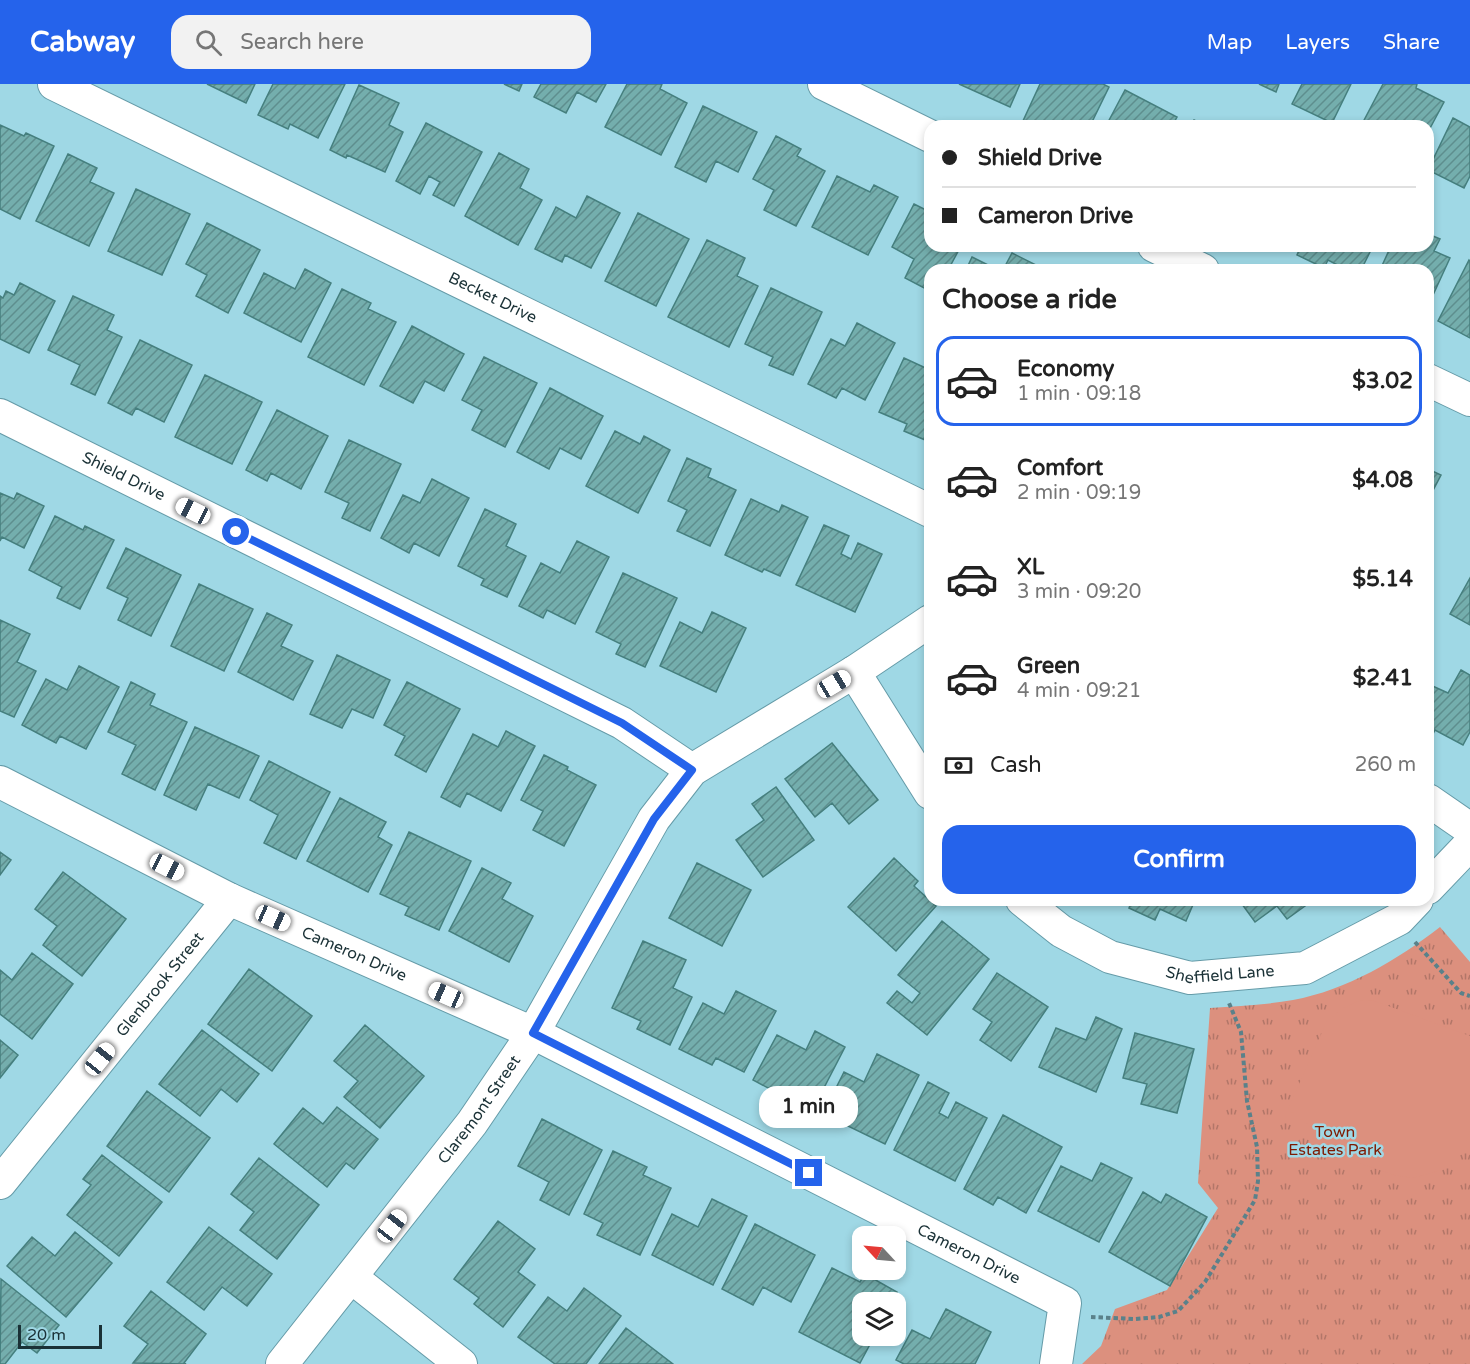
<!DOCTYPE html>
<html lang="en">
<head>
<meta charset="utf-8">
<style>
  body { margin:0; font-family:"Varela Round",sans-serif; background:#f2f2f2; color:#222; height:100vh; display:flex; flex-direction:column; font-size:22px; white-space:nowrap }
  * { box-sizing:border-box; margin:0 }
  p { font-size:20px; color:#767676 }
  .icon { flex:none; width:33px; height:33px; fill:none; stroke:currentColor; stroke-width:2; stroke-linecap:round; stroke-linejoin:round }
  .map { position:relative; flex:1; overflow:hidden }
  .drawer { position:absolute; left:924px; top:180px; width:510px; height:642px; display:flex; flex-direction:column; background:#fff; border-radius:18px; box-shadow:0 3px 9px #0003 }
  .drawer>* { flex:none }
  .hud { position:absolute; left:924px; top:36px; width:510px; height:132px; border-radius:18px; box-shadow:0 3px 9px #0003; display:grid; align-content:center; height:132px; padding:0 18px; background:#fff }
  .needle { width:39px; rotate:296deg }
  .controls { position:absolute; left:852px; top:1142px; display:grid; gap:12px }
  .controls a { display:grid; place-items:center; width:54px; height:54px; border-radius:12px; background:#fff; box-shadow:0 3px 9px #0003; font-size:30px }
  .scale { position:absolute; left:18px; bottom:15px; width:84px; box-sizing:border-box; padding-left:6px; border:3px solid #1a3136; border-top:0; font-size:16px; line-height:21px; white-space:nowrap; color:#1a3136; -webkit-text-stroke:4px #9fd8e5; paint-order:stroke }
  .end { position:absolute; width:27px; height:27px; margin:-14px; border:8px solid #2563eb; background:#fff; box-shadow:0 0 0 3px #fff }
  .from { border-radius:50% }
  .bubble { position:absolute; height:42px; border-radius:18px; background:#fff; box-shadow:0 3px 9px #0003; font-size:20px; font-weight:700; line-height:42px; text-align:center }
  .car { position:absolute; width:18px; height:36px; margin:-18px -9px; border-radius:8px; box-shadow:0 0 4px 2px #0007; background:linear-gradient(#fff 24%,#345 0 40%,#fff 0 76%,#345 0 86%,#fff 0) }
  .hud b { display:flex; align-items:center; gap:21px; height:57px; font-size:22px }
  .hud b+b { border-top:2px solid #e0e0e0 }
  .hud i { width:15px; height:15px; background:#222 }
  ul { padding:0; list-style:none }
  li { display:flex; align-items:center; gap:18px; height:90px; margin:0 12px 9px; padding:0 6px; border:3px solid transparent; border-radius:18px }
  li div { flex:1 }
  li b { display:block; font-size:22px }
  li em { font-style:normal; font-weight:700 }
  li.selected { border-color:#2563eb }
  li>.icon { width:54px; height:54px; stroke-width:1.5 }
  h2 { padding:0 18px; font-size:27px; line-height:72px }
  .pay { display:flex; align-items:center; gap:15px; height:66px; padding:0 18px; font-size:22px }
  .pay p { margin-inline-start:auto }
  .primary-button { display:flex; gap:12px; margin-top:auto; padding:12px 18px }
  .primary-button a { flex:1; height:69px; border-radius:18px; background:#2563eb; color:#fff; font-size:24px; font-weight:700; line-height:69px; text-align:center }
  header { display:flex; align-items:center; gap:36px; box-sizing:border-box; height:84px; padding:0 30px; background:#2563eb; color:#fff }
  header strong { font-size:28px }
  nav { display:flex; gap:33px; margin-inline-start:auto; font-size:21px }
  .search { width:420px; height:54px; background:#f2f2f2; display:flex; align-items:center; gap:15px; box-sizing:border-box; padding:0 21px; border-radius:18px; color:#767676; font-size:22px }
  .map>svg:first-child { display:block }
</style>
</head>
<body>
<header>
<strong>Cabway</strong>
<div class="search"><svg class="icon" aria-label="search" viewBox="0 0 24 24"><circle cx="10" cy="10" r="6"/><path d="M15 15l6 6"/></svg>Search here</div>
<nav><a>Map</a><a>Layers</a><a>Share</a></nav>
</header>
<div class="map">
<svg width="1470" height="1280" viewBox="0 0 1470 1280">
  <defs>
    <pattern id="park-tufts" width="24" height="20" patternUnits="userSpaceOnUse" patternTransform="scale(1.5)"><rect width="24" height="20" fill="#dc907e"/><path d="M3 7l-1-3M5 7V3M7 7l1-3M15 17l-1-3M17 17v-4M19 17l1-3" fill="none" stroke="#b27668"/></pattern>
    <pattern id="building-hatch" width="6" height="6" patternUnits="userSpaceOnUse" patternTransform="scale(1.5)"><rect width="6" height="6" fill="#74aead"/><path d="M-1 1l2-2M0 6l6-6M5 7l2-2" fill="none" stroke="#5e8e8e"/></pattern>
  </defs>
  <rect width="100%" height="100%" fill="#9fd8e5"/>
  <path fill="url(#park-tufts)" d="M1440 843 1470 878V1280H1082L1101 1262 1115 1225 1167 1206 1218 1124 1198 1099 1210 924C1237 922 1266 921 1293 916 1347 906 1397 876 1440 843Z"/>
  <path fill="#dc907e" d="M1372 916 1470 952V1047L1466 1059 1438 1087 1413 1094 1394 1091 1356 1078 1288 1025 1327 937 1343 924 1359 917Z"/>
  <path fill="url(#building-hatch)" stroke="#457f7e" stroke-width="1.5" d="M207 0H255L246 19Z
    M273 0H345L318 54 290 40 288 45 258 31Z
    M504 0H522L519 7Z
    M541 0H606L596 18 577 8 566 29 534 13Z
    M627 0H662L660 5 687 19 661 71 605 43Z
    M959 0H1020L1010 23Z
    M1040 0H1103L1109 3 1090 42H1034L1023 37Z
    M1259 0H1279L1276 8Z
    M1302 0H1351L1332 39 1292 20Z
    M1383 0H1417L1416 4 1444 18 1428 48V42H1361Z
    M359 1 399 19 389 41 403 48 385 88 347 71 346 74 330 66Z
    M1125 6 1177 33 1172 42H1106Z
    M703 22 757 48 738 88 716 77 706 98 675 83Z
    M1453 34 1470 43V92L1464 104 1428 86Z
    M1194 36 1206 42H1191Z
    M426 39 482 68 454 122 433 111 440 98 429 92 420 110 396 97Z
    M0 41 24 52 26 49 54 62 20 135 0 125Z
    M776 52 801 65 797 72 825 87 796 142 764 126 774 106 753 95Z
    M499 69 529 85 520 104 542 116 518 161 465 132Z
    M68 70 97 84 90 98 114 109 89 162 36 137Z
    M837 92 870 108 874 101 898 113 868 171 812 143Z
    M136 105 190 130 162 191 108 167Z
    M587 112 620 129 591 184 565 171 562 178 535 165 556 123 576 134Z
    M914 120 930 128V162H961L948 186H930V207L905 194 914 175 892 163Z
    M638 129 689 155 656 222 605 197Z
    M207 139 260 166 228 229 196 212 207 191 186 180Z
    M1428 150 1440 155 1434 167 1450 174 1428 222V186H1380L1391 162H1428Z
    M707 156 745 174 737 192 758 202 729 263 668 233Z
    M1301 162H1373L1361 186H1347L1328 176 1324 184 1297 171Z
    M1012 169 1038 182 1035 186H1003Z
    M972 173 998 186H966Z
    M1469 176 1470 177V254L1438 237Z
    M305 185 331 199 301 258 244 229 264 189 295 205Z
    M20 199 55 217 29 269 0 255V212L3 214 6 207 14 211Z
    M771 204 822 228 793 291 769 281 773 273 745 260Z
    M342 205 371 219 368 225 396 238 364 301 308 273Z
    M73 212 114 231 107 246 122 253 95 311 71 300 80 281 48 266Z
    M857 239 895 259 865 316 842 304 836 314 808 300 831 255 845 262Z
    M412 242 464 270 444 307 425 297 413 319 380 302Z
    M140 256 192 281 164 338 136 324 132 331 108 319Z
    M484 273 537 299 505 363 472 346 482 326 462 316Z
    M904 274 930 286V358L904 347 907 340 879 328Z
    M205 291 262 318 232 380 175 353Z
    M550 304 603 332 581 375 560 364 549 385 517 368Z
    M277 326 328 352 301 405 271 389 267 397 246 386Z
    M615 347 640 360 644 352 670 366 638 429 586 402Z
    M349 356 401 380 370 447 342 434 349 419 325 408Z
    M687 374 711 385 708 393 736 406 710 462 677 447 687 426 668 417Z
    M1428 385 1441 391 1428 416Z
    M432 395 469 414 439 472 414 459 409 469 381 454 403 411 420 419Z
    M0 409 14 415 17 409 44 422 24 464 2 453 0 457Z
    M751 415 779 428 782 421 808 433 780 492 764 485 762 488 725 471Z
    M485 425 516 440 506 462 526 472 507 513 481 501 484 495 458 482Z
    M55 432 83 446 85 442 114 456 80 525 57 514 62 503 29 486Z
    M824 441 849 452 841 470 851 475 858 459 882 470 855 528 796 501Z
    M577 457 609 473 575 540 547 526 543 534 519 522 541 479 560 489Z
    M126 464 181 491 151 552 118 536 128 514 107 504Z
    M623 489 677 514 645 583 616 570 621 560 596 548Z
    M1470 494V541L1450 530Z
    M199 500 253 525 224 587 171 562Z
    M712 528 746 544 716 608 660 582 680 538 702 549Z
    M267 529 292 541 281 562 313 577 293 616 238 588Z
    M0 536 30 550 17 578 36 587 14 633 0 627Z
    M337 571 390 596 373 634 352 625 342 644 310 630Z
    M79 582 119 603 86 665 60 652 56 659 22 641 46 595 67 606Z
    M1461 586 1470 591V648L1463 661 1435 646 1431 654 1428 652V600L1448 609Z
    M131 598 155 610 150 621 187 638 155 706 122 690 136 661 108 648Z
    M407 598 460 625 426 688 395 671 405 652 384 641Z
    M195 643 259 672 239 714 208 700 196 726 164 711Z
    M506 647 535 662 501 727 467 709 460 723 441 713 473 650 498 663Z
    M832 659 878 716 849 740 832 719 815 733 785 695Z
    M544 671 568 683 567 686 596 701 564 762 533 746 543 727 521 716Z
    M269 677 330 708 296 775 264 759 278 731 250 716Z
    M776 703 814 756 763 793 736 756 764 736 752 720Z
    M340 714 386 738 378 753 392 761 368 808 307 777Z
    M409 748 471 777 439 846 405 831 409 823 380 810Z
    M0 768 11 776 0 791Z
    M894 774 918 797 914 802 936 822 896 867 848 823Z
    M697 779 751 806 722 862 669 834Z
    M482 784 511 799 502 815 533 832 509 878 449 847Z
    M63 788 126 835 82 892 43 861 57 842 35 825Z
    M1132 816H1195L1186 837 1160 825 1155 836 1129 824Z
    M1239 816H1311L1312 817 1287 835 1277 822 1255 838Z
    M942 837 989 875 927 951 887 919 897 907 912 919 920 909 898 891Z
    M643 857 686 876 673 904 692 913 670 961 637 945 641 937 612 924Z
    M32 869 73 900 32 955 0 930V886L12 896Z
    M249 885 312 932 272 987 208 940Z
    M997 889 1048 923 1011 977 980 956 992 938 973 925Z
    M736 907 776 927 744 988 716 974 712 981 679 965 703 919 724 930Z
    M1096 933 1122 945 1096 1008 1039 983 1056 944 1086 956Z
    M365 941 424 992 380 1044 344 1013 358 997 334 977Z
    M202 946 259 990 237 1018 221 1005 200 1032 159 1000Z
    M815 947 845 963 812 1027 753 996 777 951 806 966Z
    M1135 949 1194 965 1177 1029 1141 1020 1147 1000 1123 994Z
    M0 956 18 971 0 994Z
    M877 970 919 991 885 1060 823 1030 844 988 864 998Z
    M928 998 949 1009 939 1029 948 1034 956 1018 987 1034 955 1097 894 1066Z
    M147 1007 210 1054 169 1108 107 1062Z
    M337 1023 378 1055 354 1085 346 1079 327 1103 274 1060 303 1024 323 1040Z
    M1003 1031 1062 1063 1026 1129 998 1113 993 1121 964 1105Z
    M542 1035 602 1066 569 1131 540 1116 549 1098 518 1082Z
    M613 1067 647 1083 643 1091 671 1104 640 1171 597 1151 603 1139 584 1130Z
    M102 1071 162 1118 119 1172 67 1131 91 1101 83 1095Z
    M259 1074 319 1121 277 1175 240 1146 254 1128 231 1110Z
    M1101 1079 1132 1094 1099 1158 1038 1127 1061 1082 1092 1097Z
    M1143 1108 1161 1119 1166 1110 1207 1133 1170 1202 1109 1168Z
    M712 1115 747 1132 713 1201 652 1171 672 1130 698 1143Z
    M498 1137 535 1165 518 1188 535 1201 503 1243 474 1220 479 1214 454 1195Z
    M755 1140 815 1171 791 1218 763 1203 753 1221 722 1205Z
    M209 1143 272 1190 247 1222 222 1203 204 1226 167 1198Z
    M75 1148 112 1179 66 1233 7 1182 32 1153 55 1172Z
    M832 1184 860 1198 865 1190 897 1208 892 1218H862V1251H875L860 1279 799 1248Z
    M1 1195 59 1241 37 1269 22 1258 5 1280H0Z
    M584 1204 621 1232 586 1280H555L518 1253 548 1213 567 1227Z
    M151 1207 206 1250 184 1279 186 1280 133 1279 148 1260 124 1242Z
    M946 1225 991 1248 975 1280H904L896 1276 912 1246 930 1255Z
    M626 1244 673 1280H599Z"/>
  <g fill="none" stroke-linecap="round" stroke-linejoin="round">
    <defs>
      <g id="minor">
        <path id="s1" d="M54 0 930 427"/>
        <path d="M824 0 930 52"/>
        <path d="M1154 162 1203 186"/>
        <path d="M1428 296 1470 316"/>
        <path id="s2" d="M0 331 622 639 692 686"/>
        <path d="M854 588 930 709"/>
        <path id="s3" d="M0 698 229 815 533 949 1065 1219 1056 1280"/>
        <path d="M1428 716 1470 745"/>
        <path d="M1428 804 1470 760"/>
        <path id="s4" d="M1022 816 1061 847 1110 873 1190 894 1305 884 1399 835 1417 816"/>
        <path id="s5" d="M0 1099 229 815"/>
        <path d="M351 1193 461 1280"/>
        <path id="s6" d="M282 1280 472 1039 533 949 654 735 692 686 854 588 930 537"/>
      </g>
    </defs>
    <use href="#minor" stroke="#659ba8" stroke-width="34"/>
    <path stroke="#5a818a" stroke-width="4" stroke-dasharray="4.5 3" stroke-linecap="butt" d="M1415 858 1461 909 1470 912
      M1091 1233 1135 1235 1159 1233 1178 1227 1205 1198 1255 1116 1258 1097 1257 1063 1247 1017 1241 948 1229 919"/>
    <use href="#minor" stroke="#fff" stroke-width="32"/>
  </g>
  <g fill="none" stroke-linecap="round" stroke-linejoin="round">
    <path stroke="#2563eb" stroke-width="8" d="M236 448 622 639 692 686 654 735 533 949 809 1089"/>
  </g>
  <g text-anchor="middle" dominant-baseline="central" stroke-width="5" stroke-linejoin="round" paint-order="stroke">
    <g font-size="16" fill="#1a3136" stroke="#9fd8e5">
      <text stroke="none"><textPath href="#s1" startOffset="488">Becket Drive</textPath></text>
      <text stroke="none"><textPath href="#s2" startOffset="138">Shield Drive</textPath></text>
      <text stroke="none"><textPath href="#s3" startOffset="394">Cameron Drive</textPath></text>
      <text stroke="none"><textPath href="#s4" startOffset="218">Sheffield Lane</textPath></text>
      <text stroke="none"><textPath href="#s5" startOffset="255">Glenbrook Street</textPath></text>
      <text stroke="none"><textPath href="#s6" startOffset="322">Claremont Street</textPath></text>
      <text stroke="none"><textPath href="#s3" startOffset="1078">Cameron Drive</textPath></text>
    </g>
    <g font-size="16" fill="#7e1a01" stroke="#9fd8e5">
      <text x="1335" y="1048">Town<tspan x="1335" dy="18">Estates Park</tspan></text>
    </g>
  </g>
</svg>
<div class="controls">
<a><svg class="needle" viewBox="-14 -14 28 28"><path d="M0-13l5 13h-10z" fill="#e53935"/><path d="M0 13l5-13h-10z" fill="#767676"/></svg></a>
<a><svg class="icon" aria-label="layers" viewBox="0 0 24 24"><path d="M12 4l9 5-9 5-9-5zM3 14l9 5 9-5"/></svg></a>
</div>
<div class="scale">20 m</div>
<i class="end from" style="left:236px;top:448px"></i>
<i class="end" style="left:809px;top:1089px"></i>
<div class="bubble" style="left:759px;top:1002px;width:99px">1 min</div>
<i class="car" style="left:193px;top:427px;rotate:296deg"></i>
<i class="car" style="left:834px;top:600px;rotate:59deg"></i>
<i class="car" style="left:167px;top:783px;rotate:117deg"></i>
<i class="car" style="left:273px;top:834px;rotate:114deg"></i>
<i class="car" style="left:446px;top:911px;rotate:294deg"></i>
<i class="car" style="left:100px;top:975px;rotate:39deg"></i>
<i class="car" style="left:392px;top:1142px;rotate:38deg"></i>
<div class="hud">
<b><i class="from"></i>Shield Drive</b>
<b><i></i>Cameron Drive</b>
</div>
<section class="drawer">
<h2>Choose a ride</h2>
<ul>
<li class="selected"><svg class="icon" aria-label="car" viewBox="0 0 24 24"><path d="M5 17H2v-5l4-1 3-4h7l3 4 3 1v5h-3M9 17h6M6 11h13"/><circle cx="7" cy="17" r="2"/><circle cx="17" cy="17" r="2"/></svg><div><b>Economy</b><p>1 min · 09:18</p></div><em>$3.02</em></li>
<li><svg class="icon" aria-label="car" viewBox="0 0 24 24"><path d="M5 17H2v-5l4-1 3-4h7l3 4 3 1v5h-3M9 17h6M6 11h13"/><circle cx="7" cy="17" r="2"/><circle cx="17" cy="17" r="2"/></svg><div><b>Comfort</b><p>2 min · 09:19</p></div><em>$4.08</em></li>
<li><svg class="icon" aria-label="car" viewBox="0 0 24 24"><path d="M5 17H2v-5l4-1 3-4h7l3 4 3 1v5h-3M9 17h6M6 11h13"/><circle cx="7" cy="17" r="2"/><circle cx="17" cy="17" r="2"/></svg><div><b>XL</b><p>3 min · 09:20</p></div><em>$5.14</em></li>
<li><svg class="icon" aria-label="car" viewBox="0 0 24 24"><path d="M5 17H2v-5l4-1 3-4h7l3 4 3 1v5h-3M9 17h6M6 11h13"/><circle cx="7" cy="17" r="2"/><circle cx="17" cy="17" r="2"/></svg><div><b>Green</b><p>4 min · 09:21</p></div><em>$2.41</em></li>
</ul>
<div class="pay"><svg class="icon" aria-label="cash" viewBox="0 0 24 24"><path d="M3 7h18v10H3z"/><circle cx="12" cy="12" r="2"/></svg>Cash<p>260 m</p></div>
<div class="primary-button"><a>Confirm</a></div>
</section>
</div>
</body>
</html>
